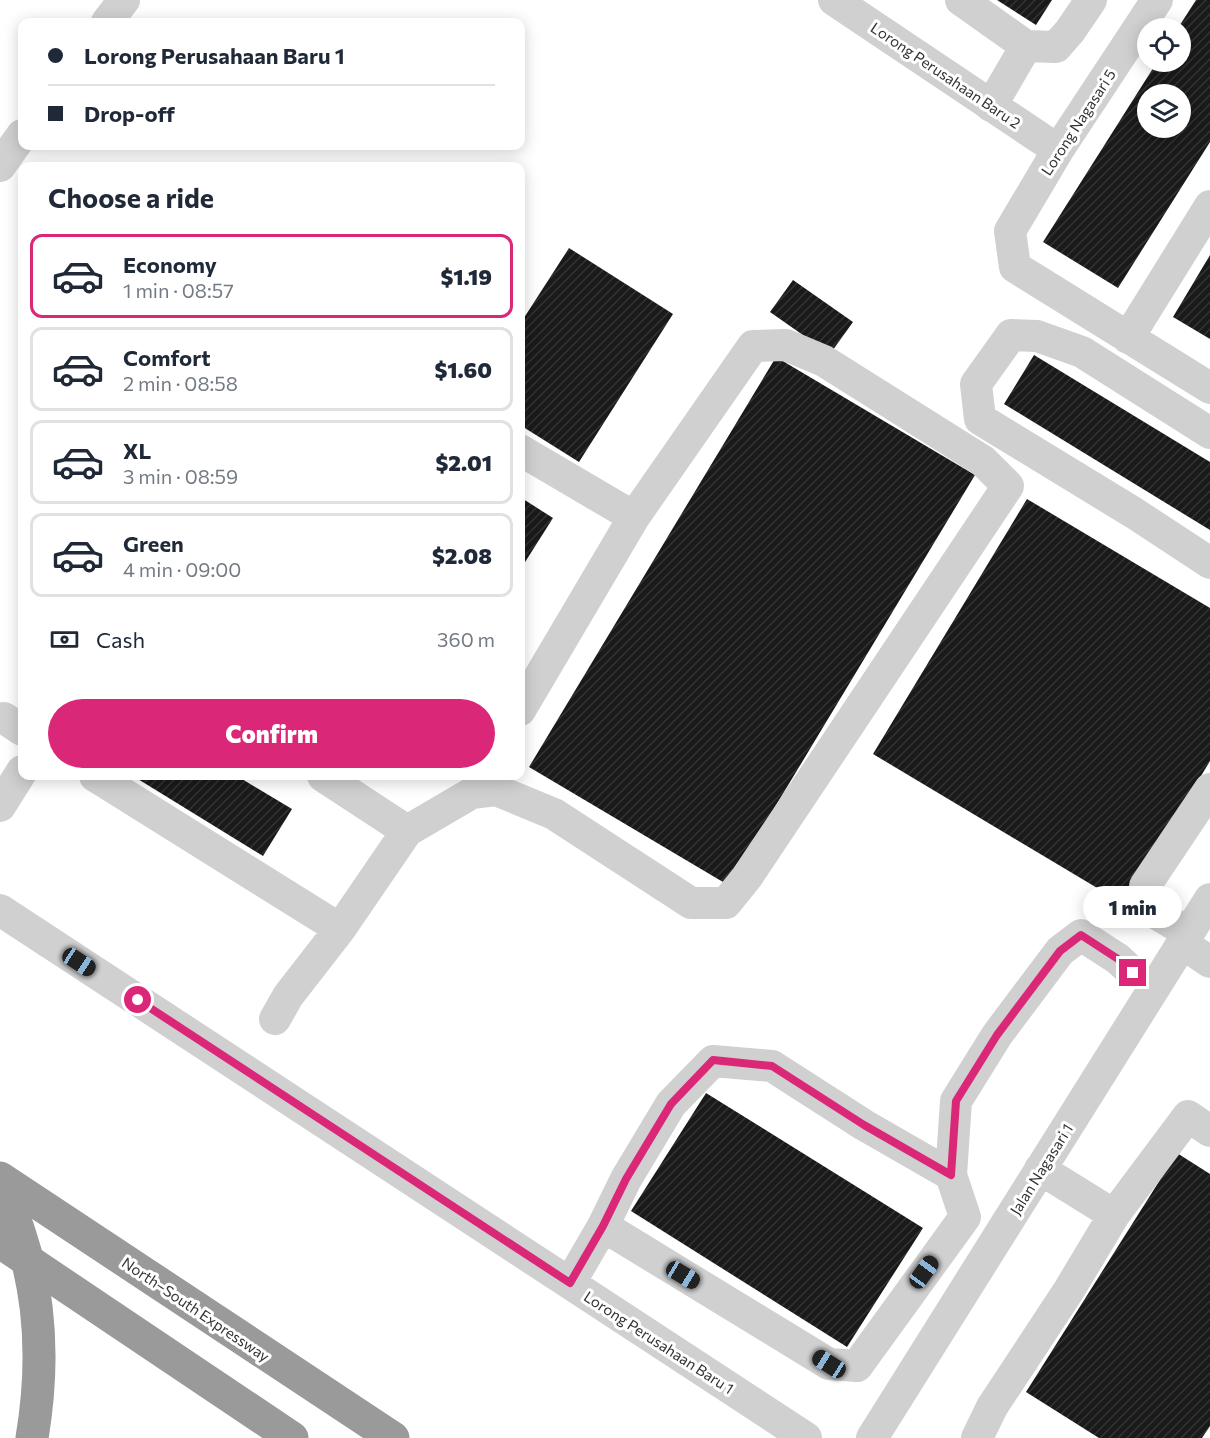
<!DOCTYPE html>
<html lang="en">
<head>
<meta charset="utf-8">
<style>
  body { margin:0; font-family:Commissioner,sans-serif; background:#f2f2f3; color:#1f2937; height:100vh; display:flex; flex-direction:column; font-size:22px; white-space:nowrap }
  * { box-sizing:border-box; margin:0 }
  p { font-size:20px; color:#747a83 }
  .icon { flex:none; width:33px; height:33px; fill:none; stroke:currentColor; stroke-width:2; stroke-linecap:round; stroke-linejoin:round }
  .map { position:relative; flex:1; overflow:hidden }
  .sheet { position:absolute; left:18px; top:162px; width:507px; height:618px; display:flex; flex-direction:column; background:#fff; border-radius:12px; box-shadow:0 3px 15px #0003 }
  .sheet>* { flex:none }
  .banner { position:absolute; left:18px; top:18px; width:507px; height:132px; border-radius:12px; box-shadow:0 3px 15px #0003; display:grid; align-content:center; height:132px; padding:0 30px; background:#fff }
  .fabs { position:absolute; left:1137px; top:18px; display:grid; gap:12px }
  .fabs a { display:grid; place-items:center; width:54px; height:54px; border-radius:50%; background:#fff; box-shadow:0 3px 15px #0003; font-size:30px }
  .end { position:absolute; width:27px; height:27px; margin:-14px; border:8px solid #db2777; background:#fff; box-shadow:0 0 0 3px #fff }
  .from { border-radius:50% }
  .bubble { position:absolute; height:42px; border-radius:21px; background:#fff; box-shadow:0 3px 15px #0003; font-size:20px; font-weight:800; line-height:42px; text-align:center }
  .car { position:absolute; width:18px; height:36px; margin:-18px -9px; border-radius:8px; box-shadow:0 0 4px 2px #0007; background:linear-gradient(#222 24%,#8ab4d8 0 40%,#222 0 76%,#8ab4d8 0 86%,#222 0) }
  .banner b { display:flex; align-items:center; gap:21px; height:57px; font-size:22px }
  .banner b+b { border-top:2px solid #e0e1e3 }
  .banner i { width:15px; height:15px; background:#1f2937 }
  ul { padding:0; list-style:none }
  li { display:flex; align-items:center; gap:18px; height:84px; margin:0 12px 9px; padding:0 18px; border:3px solid #e0e1e3; border-radius:12px }
  li div { flex:1 }
  li b { display:block; font-size:22px }
  li em { font-style:normal; font-weight:800 }
  li.on { border-color:#db2777 }
  li>.icon { width:54px; height:54px; stroke-width:1.5 }
  h2 { padding:0 30px; font-size:27px; line-height:72px }
  .pay { display:flex; align-items:center; gap:15px; height:66px; padding:0 30px; font-size:22px }
  .pay p { margin-inline-start:auto }
  .button { display:flex; gap:12px; margin-top:auto; padding:12px 30px }
  .button a { flex:1; height:69px; border-radius:36px; background:#db2777; color:#fff; font-size:24px; font-weight:800; line-height:69px; text-align:center }
  .map>svg:first-child { display:block }
</style>
</head>
<body>
<div class="map">
<svg width="1210" height="1438" viewBox="0 0 1210 1438">
  <defs>
    <pattern id="building-hatch" width="6" height="6" patternUnits="userSpaceOnUse" patternTransform="scale(1.5)"><rect width="6" height="6" fill="#1a1a1a"/><path d="M-1 1l2-2M0 6l6-6M5 7l2-2" fill="none" stroke="#333"/></pattern>
  </defs>
  <rect width="100%" height="100%" fill="#fff"/>
  <path fill="url(#building-hatch)" fill-rule="evenodd" d="M997 0H1052L1036 25Z
    M1196 0H1210V142L1118 288 1043 242 1157 62H1180V28H1178ZM1148 94H1180V128H1148Z
    M569 248 673 314 579 462 520 425V324Z
    M1210 255V339L1173 317Z
    M793 280 853 322 830 354 770 312Z
    M1034 355 1210 462V530L1004 404Z
    M776 357 975 475 728 885 529 767Z
    M520 497 553 518 520 570Z
    M1027 499 1210 608V761L1124 904 873 754Z
    M133 776H237L292 809 263 856Z
    M706 1093 923 1228 847 1347 631 1211Z
    M1177 1153 1210 1174V1426L1202 1438H1099L1026 1392Z"/>
  <g fill="none" stroke-linecap="round" stroke-linejoin="round">
    <path stroke="#d0d0d0" stroke-width="32" d="M834 0 1058 150
      M961 0 1026 46 1056 47 1070 31 1091 0
      M1157 0 1058 150 1010 231 1015 267 1210 388
      M107 22 124 0
      M991 106 1026 46
      M0 166 22 135
      M1128 338 1210 206
      M1210 433 1082 352 1037 336 1011 335 976 384 980 419 1134 513 1210 563
      M520 710 634 517
      M4 718 22 730
      M95 776 340 929
      M323 776 407 831
      M0 806 22 771
      M0 910 806 1438
      M1189 933 1150 910 1145 886 1210 789
      M1182 943 1210 962
      M275 1019 288 996 340 929 407 831 472 793 496 790 554 814 691 903H726L747 877 1008 486 983 461 824 361 786 345 753 346 634 517 520 450
      M1040 1169 1114 1215
      M603 1226 626 1179 671 1104 713 1061 772 1066 864 1125 951 1175
      M570 1283 603 1226 829 1364 857 1366 965 1217 951 1175 956 1101 997 1035 1060 951 1081 935 1118 959 1133 973
      M872 1438 1210 899
      M977 1438 992 1407 1069 1290 1114 1215 1188 1116 1210 1131"/>
    <path stroke="#9a9a9a" stroke-width="33" d="M0 1178 393 1438
      M0 1242 292 1438"/>
    <path stroke="#9a9a9a" stroke-width="33" d="M0 1184C39 1267 47 1348 32 1438"/>
  </g>
  <g fill="none" stroke-linecap="round" stroke-linejoin="round">
    <path stroke="#db2777" stroke-width="8" d="M138 1000 570 1283 603 1226 626 1179 671 1104 713 1060 772 1066 864 1125 951 1175 956 1101 997 1035 1060 951 1081 935 1118 959 1133 973"/>
  </g>
  <g text-anchor="middle" dominant-baseline="central" stroke-width="6" stroke-linejoin="round" paint-order="stroke">
    <g font-size="15" fill="#333" stroke="#fff">
      <text transform="translate(946 75) rotate(34)">Lorong Perusahaan Baru 2</text>
      <text transform="translate(1078 122) rotate(-57)">Lorong Nagasari 5</text>
      <text transform="translate(1041 1169) rotate(-58)">Jalan Nagasari 1</text>
      <text transform="translate(196 1309) rotate(34)">North–South Expressway</text>
      <text transform="translate(659 1342) rotate(33)">Lorong Perusahaan Baru 1</text>
    </g>
  </g>
</svg>
<div class="fabs">
<a><svg class="icon" aria-label="locate" viewBox="0 0 24 24"><circle cx="12" cy="12" r="6"/><path d="M12 2v4M12 18v4M2 12h4M18 12h4"/></svg></a>
<a><svg class="icon" aria-label="layers" viewBox="0 0 24 24"><path d="M12 4l9 5-9 5-9-5zM3 14l9 5 9-5"/></svg></a>
</div>
<i class="end from" style="left:138px;top:1000px"></i>
<i class="end" style="left:1133px;top:973px"></i>
<div class="bubble" style="left:1083px;top:886px;width:99px">1 min</div>
<i class="car" style="left:79px;top:962px;rotate:123deg"></i>
<i class="car" style="left:924px;top:1272px;rotate:36deg"></i>
<i class="car" style="left:683px;top:1275px;rotate:121deg"></i>
<i class="car" style="left:829px;top:1364px;rotate:302deg"></i>
<div class="banner">
<b><i class="from"></i>Lorong Perusahaan Baru 1</b>
<b><i></i>Drop-off</b>
</div>
<section class="sheet">
<h2>Choose a ride</h2>
<ul>
<li class="on"><svg class="icon" aria-label="car" viewBox="0 0 24 24"><path d="M5 17H2v-5l4-1 3-4h7l3 4 3 1v5h-3M9 17h6M6 11h13"/><circle cx="7" cy="17" r="2"/><circle cx="17" cy="17" r="2"/></svg><div><b>Economy</b><p>1 min · 08:57</p></div><em>$1.19</em></li>
<li><svg class="icon" aria-label="car" viewBox="0 0 24 24"><path d="M5 17H2v-5l4-1 3-4h7l3 4 3 1v5h-3M9 17h6M6 11h13"/><circle cx="7" cy="17" r="2"/><circle cx="17" cy="17" r="2"/></svg><div><b>Comfort</b><p>2 min · 08:58</p></div><em>$1.60</em></li>
<li><svg class="icon" aria-label="car" viewBox="0 0 24 24"><path d="M5 17H2v-5l4-1 3-4h7l3 4 3 1v5h-3M9 17h6M6 11h13"/><circle cx="7" cy="17" r="2"/><circle cx="17" cy="17" r="2"/></svg><div><b>XL</b><p>3 min · 08:59</p></div><em>$2.01</em></li>
<li><svg class="icon" aria-label="car" viewBox="0 0 24 24"><path d="M5 17H2v-5l4-1 3-4h7l3 4 3 1v5h-3M9 17h6M6 11h13"/><circle cx="7" cy="17" r="2"/><circle cx="17" cy="17" r="2"/></svg><div><b>Green</b><p>4 min · 09:00</p></div><em>$2.08</em></li>
</ul>
<div class="pay"><svg class="icon" aria-label="cash" viewBox="0 0 24 24"><path d="M3 7h18v10H3z"/><circle cx="12" cy="12" r="2"/></svg>Cash<p>360 m</p></div>
<div class="button"><a>Confirm</a></div>
</section>
</div>
</body>
</html>
